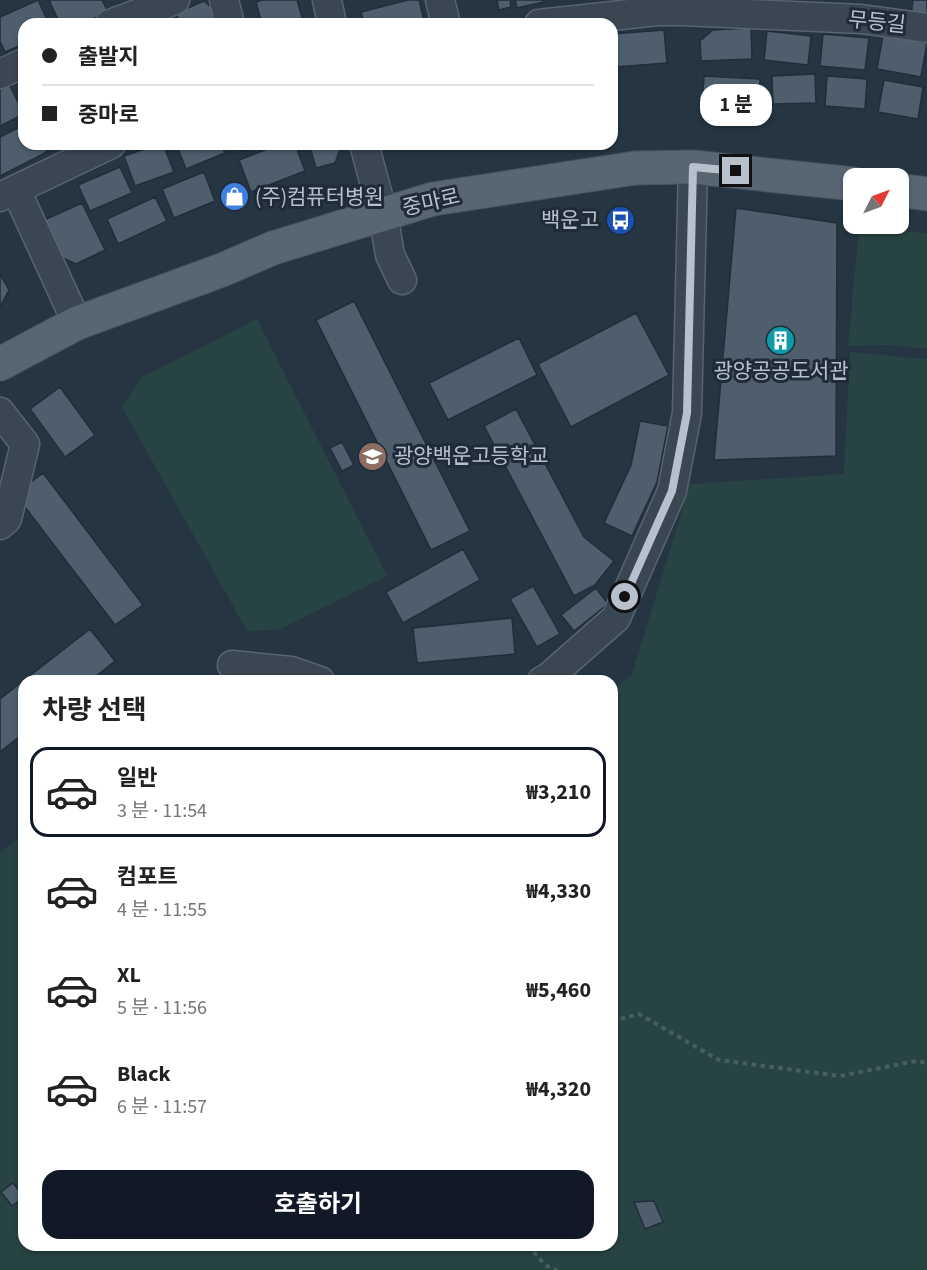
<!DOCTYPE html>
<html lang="ko">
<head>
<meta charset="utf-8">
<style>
  body { margin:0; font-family:"Source Sans 3","Noto Sans KR",sans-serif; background:#f2f2f2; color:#222; height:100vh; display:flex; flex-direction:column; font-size:22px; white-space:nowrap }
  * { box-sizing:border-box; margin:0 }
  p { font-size:20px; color:#767676 }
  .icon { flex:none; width:33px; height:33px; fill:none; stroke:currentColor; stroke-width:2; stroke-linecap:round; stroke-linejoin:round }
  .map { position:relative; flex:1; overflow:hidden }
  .details { position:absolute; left:18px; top:675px; width:600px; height:576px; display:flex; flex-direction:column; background:#fff; border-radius:18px; box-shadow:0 2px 4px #0004 }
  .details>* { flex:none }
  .hud { position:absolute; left:18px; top:18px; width:600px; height:132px; border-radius:18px; box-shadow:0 2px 4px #0004; display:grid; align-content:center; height:132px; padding:0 24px; background:#fff }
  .needle { width:39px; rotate:48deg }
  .fabs { position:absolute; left:843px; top:168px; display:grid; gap:12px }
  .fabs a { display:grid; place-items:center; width:66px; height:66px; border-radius:12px; background:#fff; box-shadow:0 2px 4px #0004; font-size:30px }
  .end { position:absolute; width:27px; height:27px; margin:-14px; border:8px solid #b7c1cc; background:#111; box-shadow:0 0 0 3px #111 }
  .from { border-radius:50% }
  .bubble { position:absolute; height:42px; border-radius:18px; background:#fff; box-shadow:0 2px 4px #0004; font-size:20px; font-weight:700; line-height:42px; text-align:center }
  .hud b { display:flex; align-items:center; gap:21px; height:57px; font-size:22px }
  .hud b+b { border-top:2px solid #e0e0e0 }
  .hud i { width:15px; height:15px; background:#222 }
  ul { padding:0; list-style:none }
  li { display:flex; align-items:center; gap:18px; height:90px; margin:0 12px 9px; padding:0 12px; border:3px solid transparent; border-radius:18px }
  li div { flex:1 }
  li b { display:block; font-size:22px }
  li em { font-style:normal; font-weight:700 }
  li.selected { border-color:#111827 }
  li>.icon { width:54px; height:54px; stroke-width:1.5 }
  h2 { padding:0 24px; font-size:27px; line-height:72px }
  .action { display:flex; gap:12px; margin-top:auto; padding:12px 24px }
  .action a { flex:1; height:69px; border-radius:18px; background:#111827; color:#fff; font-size:24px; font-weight:700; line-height:69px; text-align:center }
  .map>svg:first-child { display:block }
</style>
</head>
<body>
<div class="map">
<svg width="927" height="1270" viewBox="0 0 927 1270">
  <rect width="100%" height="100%" fill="#253542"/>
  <path fill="#284343" d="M859 227 927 233V349L887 345 848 346Z
    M257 319 387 576 278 630 247 631 122 407 142 377Z
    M850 352 927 359V1270H0V853L24 833V1245H612V690L632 674 690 484 844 474Z"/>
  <path fill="#4e5e6d" stroke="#212d39" stroke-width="1.5" d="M38 0 49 24H24V44L5 52 0 41V17Z
    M49 0H102L108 12 82 24H60Z
    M262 0H297L304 24H262L256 2Z
    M408 0H419L425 24H364L361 12Z
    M497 0H510L511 7 499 10Z
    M515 0H543L544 2 517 8Z
    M913 0H927V19L911 16Z
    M204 1 216 11 221 24H180L176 13Z
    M751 28 752 59 701 61 700 41 713 30Z
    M664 30 667 63 615 67 612 34Z
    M767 31 811 36 808 65 764 60Z
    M823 34 869 38 865 70 820 66Z
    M883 35 927 43 921 77 877 69Z
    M815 74 816 103 773 104 772 76Z
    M704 76 760 79 759 107 702 105Z
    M827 76 867 79 865 109 825 106Z
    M612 79 616 107 612 108Z
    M884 80 923 87 918 119 878 112Z
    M8 82 24 114 0 126V86Z
    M24 125V144H43L47 152 0 176V137Z
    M159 144H163L174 172 135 186 124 156Z
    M176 144H221L225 153 186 169Z
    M237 144H258L240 151Z
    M280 144H295L305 171 251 192 239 160Z
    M309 144H342L335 163 316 168Z
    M120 167 132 193 90 211 78 185Z
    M204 172 215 201 174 218 162 189Z
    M155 197 167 221 118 244 107 219Z
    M82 203 105 250 76 264 58 256 42 221Z
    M736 208 837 223 836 456 714 460Z
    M0 274 9 290 0 307Z
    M354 301 470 531 431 550 316 320Z
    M636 313 669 375 571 427 538 364Z
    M519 338 537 375 448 420 429 383Z
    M60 387 95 435 65 457 30 409Z
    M516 409 584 537 614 561 595 585 574 596 484 426Z
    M640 421 668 426 657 482 632 536 604 523 631 465Z
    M342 442 354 465 342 471 330 448Z
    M43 473 143 605 115 625 15 494Z
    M463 549 480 580 403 623 386 592Z
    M533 586 560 634 537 647 510 599Z
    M596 588 608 604 574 631 561 615Z
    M512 618 515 654 417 663 413 628Z
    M90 629 115 661 90 681H24V733L0 752V699Z
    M13 1183 24 1197 12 1206 1 1192Z
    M654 1201 663 1222 645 1229 634 1202Z"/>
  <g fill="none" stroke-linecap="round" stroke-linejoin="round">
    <defs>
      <path id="minor" d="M224 0 230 24
        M327 0 332 24
        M440 0 446 24
        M110 24 175 0
        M539 24 657 11H682L861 19 927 28
        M0 74 24 63
        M364 144 383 214 390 255 402 280
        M16 190 77 323
        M0 197 111 144
        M0 412 25 444 7 519 0 525
        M232 665 291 671 320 681
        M542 681 549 677 616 618 672 491 687 413 693 167"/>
      <path id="major" d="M898 190 927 194
        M0 364 77 323 222 270 273 248 433 199 635 168 693 167 854 184"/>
    </defs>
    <use href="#minor" stroke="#58646f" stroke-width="31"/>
    <use href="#major" stroke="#47525e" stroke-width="35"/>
    <path stroke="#465f5f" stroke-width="4" stroke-dasharray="4.5 4.5" stroke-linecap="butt" d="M612 1021 639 1014 719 1060 840 1076 916 1061 927 1063
      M528 1245 545 1265 557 1270"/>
    <use href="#minor" stroke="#3a4652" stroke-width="28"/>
    <use href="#major" stroke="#586572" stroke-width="33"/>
  </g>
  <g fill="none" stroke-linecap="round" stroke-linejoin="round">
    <path stroke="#b7c1cc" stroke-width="8" d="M625 597 672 491 687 413 693 167 736 171"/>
  </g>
  <defs>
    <symbol id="shop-disc" viewBox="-11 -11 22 22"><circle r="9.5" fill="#3f7fe0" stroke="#1f2b37"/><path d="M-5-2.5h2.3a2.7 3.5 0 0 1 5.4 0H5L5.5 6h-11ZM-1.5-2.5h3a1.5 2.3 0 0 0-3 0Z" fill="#fff"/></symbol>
    <symbol id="bus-disc" viewBox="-11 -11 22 22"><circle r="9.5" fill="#1a4fb4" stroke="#1f2b37"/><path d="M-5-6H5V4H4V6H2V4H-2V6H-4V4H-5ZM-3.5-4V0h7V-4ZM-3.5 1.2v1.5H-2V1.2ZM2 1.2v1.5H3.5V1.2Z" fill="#fff"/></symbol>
    <symbol id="building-disc" viewBox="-11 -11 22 22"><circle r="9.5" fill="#0f9aa8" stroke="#1f2b37"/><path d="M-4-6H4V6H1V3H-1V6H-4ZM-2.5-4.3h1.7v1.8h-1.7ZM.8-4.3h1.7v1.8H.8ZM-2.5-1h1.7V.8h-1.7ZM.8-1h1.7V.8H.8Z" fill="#fff"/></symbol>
    <symbol id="school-disc" viewBox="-11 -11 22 22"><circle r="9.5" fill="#8d6e63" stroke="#1f2b37"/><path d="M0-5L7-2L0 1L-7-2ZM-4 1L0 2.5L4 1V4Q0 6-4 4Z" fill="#fff"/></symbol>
  </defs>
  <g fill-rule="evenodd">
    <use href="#shop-disc" x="218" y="180" width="33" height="33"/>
    <use href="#bus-disc" x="604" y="204" width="33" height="33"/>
    <use href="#building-disc" x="764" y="324" width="33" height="33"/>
    <use href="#school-disc" x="356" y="440" width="33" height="33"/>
  </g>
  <g text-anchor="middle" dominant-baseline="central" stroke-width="6" stroke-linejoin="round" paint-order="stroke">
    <g font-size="21" fill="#b7c1cc" stroke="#1f2b37">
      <text transform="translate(877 22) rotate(6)">무등길</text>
      <text transform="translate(431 202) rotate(-13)">중마로</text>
    </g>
    <g font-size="21" fill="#b7c1cc" stroke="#1f2b37" text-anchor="start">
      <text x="255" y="197">(주)컴퓨터병원</text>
      <text x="599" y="220" text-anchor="end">백운고</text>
      <text x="781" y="371" text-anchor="middle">광양공공도서관</text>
      <text x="394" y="456">광양백운고등학교</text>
    </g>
  </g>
</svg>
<div class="fabs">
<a><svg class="needle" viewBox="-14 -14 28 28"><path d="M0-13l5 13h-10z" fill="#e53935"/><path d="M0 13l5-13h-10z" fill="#767676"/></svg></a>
</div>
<i class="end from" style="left:625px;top:597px"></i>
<i class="end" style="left:736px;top:171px"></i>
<div class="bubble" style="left:700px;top:84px;width:72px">1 분</div>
<div class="hud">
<b><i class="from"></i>출발지</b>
<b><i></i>중마로</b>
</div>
<section class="details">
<h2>차량 선택</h2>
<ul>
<li class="selected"><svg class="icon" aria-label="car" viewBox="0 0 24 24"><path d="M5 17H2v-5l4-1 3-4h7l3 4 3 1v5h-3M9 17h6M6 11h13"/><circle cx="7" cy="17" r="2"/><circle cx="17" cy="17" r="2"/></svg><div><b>일반</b><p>3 분 · 11:54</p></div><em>₩3,210</em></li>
<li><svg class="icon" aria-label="car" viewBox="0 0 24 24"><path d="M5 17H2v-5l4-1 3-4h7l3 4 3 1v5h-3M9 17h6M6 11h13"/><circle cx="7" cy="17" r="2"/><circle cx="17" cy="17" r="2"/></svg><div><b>컴포트</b><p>4 분 · 11:55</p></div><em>₩4,330</em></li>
<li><svg class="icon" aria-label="car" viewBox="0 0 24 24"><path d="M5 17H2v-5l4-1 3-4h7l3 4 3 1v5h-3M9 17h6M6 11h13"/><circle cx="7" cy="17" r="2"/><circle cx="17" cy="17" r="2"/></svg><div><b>XL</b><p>5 분 · 11:56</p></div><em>₩5,460</em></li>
<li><svg class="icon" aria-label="car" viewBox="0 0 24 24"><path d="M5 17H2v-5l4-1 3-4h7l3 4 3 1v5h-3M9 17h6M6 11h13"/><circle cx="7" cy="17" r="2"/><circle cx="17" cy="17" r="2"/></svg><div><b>Black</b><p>6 분 · 11:57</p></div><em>₩4,320</em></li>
</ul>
<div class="action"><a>호출하기</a></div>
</section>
</div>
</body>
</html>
